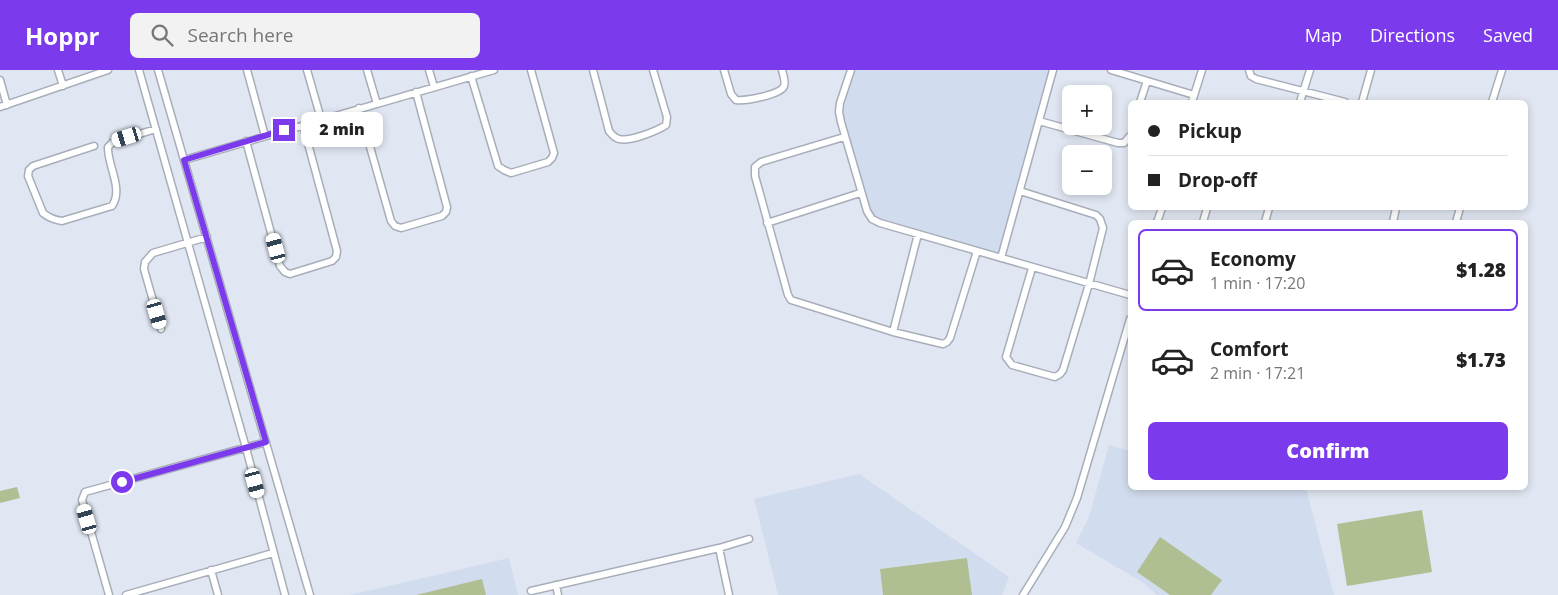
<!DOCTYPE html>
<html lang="en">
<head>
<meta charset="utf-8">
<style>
  body { margin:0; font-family:"Open Sans",sans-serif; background:#f2f2f2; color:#222; height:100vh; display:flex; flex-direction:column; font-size:19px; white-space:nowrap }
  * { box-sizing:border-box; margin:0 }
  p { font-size:16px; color:#767676 }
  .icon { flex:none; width:28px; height:28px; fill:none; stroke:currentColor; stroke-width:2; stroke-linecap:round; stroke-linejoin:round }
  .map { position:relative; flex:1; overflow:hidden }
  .drawer { position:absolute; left:1128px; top:150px; width:400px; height:270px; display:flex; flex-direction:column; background:#fff; border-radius:8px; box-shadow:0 2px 8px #0003 }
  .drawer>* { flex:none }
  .guide { position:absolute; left:1128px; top:30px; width:400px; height:110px; border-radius:8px; box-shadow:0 2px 8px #0003; display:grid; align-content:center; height:110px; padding:0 20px; background:#fff }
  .buttons { position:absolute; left:1062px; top:15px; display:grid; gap:10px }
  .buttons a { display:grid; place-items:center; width:50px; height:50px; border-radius:8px; background:#fff; box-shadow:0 2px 8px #0003; font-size:25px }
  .end { position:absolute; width:22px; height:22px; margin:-11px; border:6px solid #7c3aed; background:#fff; box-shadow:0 0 0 2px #fff }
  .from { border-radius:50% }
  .bubble { position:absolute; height:35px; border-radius:8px; background:#fff; box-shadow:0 2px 8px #0003; font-size:16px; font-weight:800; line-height:35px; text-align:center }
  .car { position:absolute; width:15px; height:30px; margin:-15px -8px; border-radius:6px; box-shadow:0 0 4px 1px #0007; background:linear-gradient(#fff 24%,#345 0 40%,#fff 0 76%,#345 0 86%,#fff 0) }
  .guide b { display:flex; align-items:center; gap:18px; height:48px; font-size:19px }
  .guide b+b { border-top:1px solid #e0e0e0 }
  .guide i { width:12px; height:12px; background:#222 }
  ul { padding:9px 0 0; list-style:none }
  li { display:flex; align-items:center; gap:15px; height:82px; margin:0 10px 8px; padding:0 10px; border:2px solid transparent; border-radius:8px }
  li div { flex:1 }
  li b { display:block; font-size:19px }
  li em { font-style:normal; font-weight:800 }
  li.on { border-color:#7c3aed }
  li>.icon { width:45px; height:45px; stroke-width:1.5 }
  .action { display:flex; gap:10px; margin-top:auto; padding:10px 20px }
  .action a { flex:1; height:58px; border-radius:8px; background:#7c3aed; color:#fff; font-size:20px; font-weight:800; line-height:58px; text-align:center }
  header { display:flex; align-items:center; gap:30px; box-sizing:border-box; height:70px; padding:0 25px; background:#7c3aed; color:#fff }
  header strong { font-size:24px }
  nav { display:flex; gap:28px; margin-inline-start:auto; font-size:18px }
  .search { width:350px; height:45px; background:#f2f2f2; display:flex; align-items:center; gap:12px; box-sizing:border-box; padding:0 18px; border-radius:8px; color:#767676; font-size:19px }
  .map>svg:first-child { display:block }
</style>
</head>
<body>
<header>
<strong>Hoppr</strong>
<div class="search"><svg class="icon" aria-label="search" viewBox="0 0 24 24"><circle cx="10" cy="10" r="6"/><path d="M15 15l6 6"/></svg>Search here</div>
<nav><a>Map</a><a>Directions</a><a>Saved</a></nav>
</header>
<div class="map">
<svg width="1558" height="525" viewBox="0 0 1558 525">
  <rect width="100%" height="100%" fill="#e0e7f2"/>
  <path fill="#d1dcee" d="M851 0H1053L1001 188 872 149 844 67 840 33Z
    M1109 375 1130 381V418H1306L1334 525H1211L1221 510 1137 502 1170 525H1157L1142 512 1076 473 1089 447Z
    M859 404 1009 507 1002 525H972L967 488 880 499 883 525H778L754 429Z
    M509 488 518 525H350Z"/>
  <path fill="#afbf92" d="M17 417 20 428 0 433V421Z
    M1422 440 1432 502 1347 516 1337 454Z
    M1160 467 1222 510 1211 525H1170L1137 502Z
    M967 488 972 525H883L880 499Z
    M482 509 486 525H416Z"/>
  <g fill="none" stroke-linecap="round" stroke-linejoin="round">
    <defs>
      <path id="minor" d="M58 0 63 16
        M139 0 246 378 285 525
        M158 0 310 525
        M247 0 265 66
        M307 0 321 49
        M367 0 377 34
        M429 0 434 17
        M593 0 609 61C612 65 615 68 619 69 629 72 657 61 666 55L667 47 653 0
        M724 0 731 24 736 30C745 31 781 25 784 16 786 11 783 5 782 0
        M851 0 840 33 839 42 841 52 867 141 872 149 880 153 1130 225
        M1111 0 1194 25
        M1249 0 1251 6 1256 9 1345 32
        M471 6 498 96 504 100 511 103 548 92 552 88 554 83 531 0
        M0 10 7 35
        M1140 32 1147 11
        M1192 32 1202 0
        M1300 32 1310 0
        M1362 32 1371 0
        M1492 32 1502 0
        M0 37 108 0
        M359 38 391 151 395 156 401 158 442 146 446 142 447 137 416 22
        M1039 51 1118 73H1124L1130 66
        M844 67 761 92 755 97V106L788 225 791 230 893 262 943 274 947 272 950 268 977 181
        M246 71 280 196 285 202 290 204 332 191 336 187 337 181 303 55
        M94 76 33 96 29 100 28 106 43 143C49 148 54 150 62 151L112 136C124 119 107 95 108 77L113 72 156 59
        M184 90 494 0
        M1020 121 1096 145 1100 149 1103 158 1089 214 1063 300 1060 304 1055 307 1012 295 1006 287 1032 198
        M1157 152 1162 138
        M1203 152 1207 138
        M1265 152 1269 138
        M1393 152 1396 138
        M1456 152 1460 138
        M767 153 860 123
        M1001 188 1053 0
        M161 259 144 199 145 192 153 183 207 167
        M893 262 918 164
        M719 478 729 525
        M211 500 218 525
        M556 515 558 525
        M531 521 719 478 749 469
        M109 525 82 430 85 422 266 372
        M126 525 273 483
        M1023 525 1065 457 1077 428 1130 249"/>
    </defs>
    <use href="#minor" stroke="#a8aeb9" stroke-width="9"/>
    <use href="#minor" stroke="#fff" stroke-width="6"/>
  </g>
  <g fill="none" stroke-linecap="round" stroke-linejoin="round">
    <path stroke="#7c3aed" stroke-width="6" d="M122 412 266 372 184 90 284 60"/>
  </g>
</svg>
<div class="buttons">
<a>+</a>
<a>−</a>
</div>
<i class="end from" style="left:122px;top:412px"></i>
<i class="end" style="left:284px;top:60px"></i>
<div class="bubble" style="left:301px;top:42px;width:82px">2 min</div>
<i class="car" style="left:127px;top:67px;rotate:253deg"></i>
<i class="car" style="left:276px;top:178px;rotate:345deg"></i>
<i class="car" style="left:157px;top:244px;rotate:164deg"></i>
<i class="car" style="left:255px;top:413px;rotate:165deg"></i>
<i class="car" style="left:87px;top:449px;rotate:344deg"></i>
<div class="guide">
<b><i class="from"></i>Pickup</b>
<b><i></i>Drop-off</b>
</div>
<section class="drawer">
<ul>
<li class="on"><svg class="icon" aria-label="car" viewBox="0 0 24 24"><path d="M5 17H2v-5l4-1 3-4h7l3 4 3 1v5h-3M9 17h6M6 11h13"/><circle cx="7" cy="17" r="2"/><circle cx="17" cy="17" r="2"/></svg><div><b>Economy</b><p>1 min · 17:20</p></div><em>$1.28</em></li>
<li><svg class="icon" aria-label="car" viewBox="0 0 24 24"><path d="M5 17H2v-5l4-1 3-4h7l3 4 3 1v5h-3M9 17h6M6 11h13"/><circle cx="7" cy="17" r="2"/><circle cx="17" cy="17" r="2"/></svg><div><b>Comfort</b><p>2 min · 17:21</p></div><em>$1.73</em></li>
</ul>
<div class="action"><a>Confirm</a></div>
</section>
</div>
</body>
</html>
